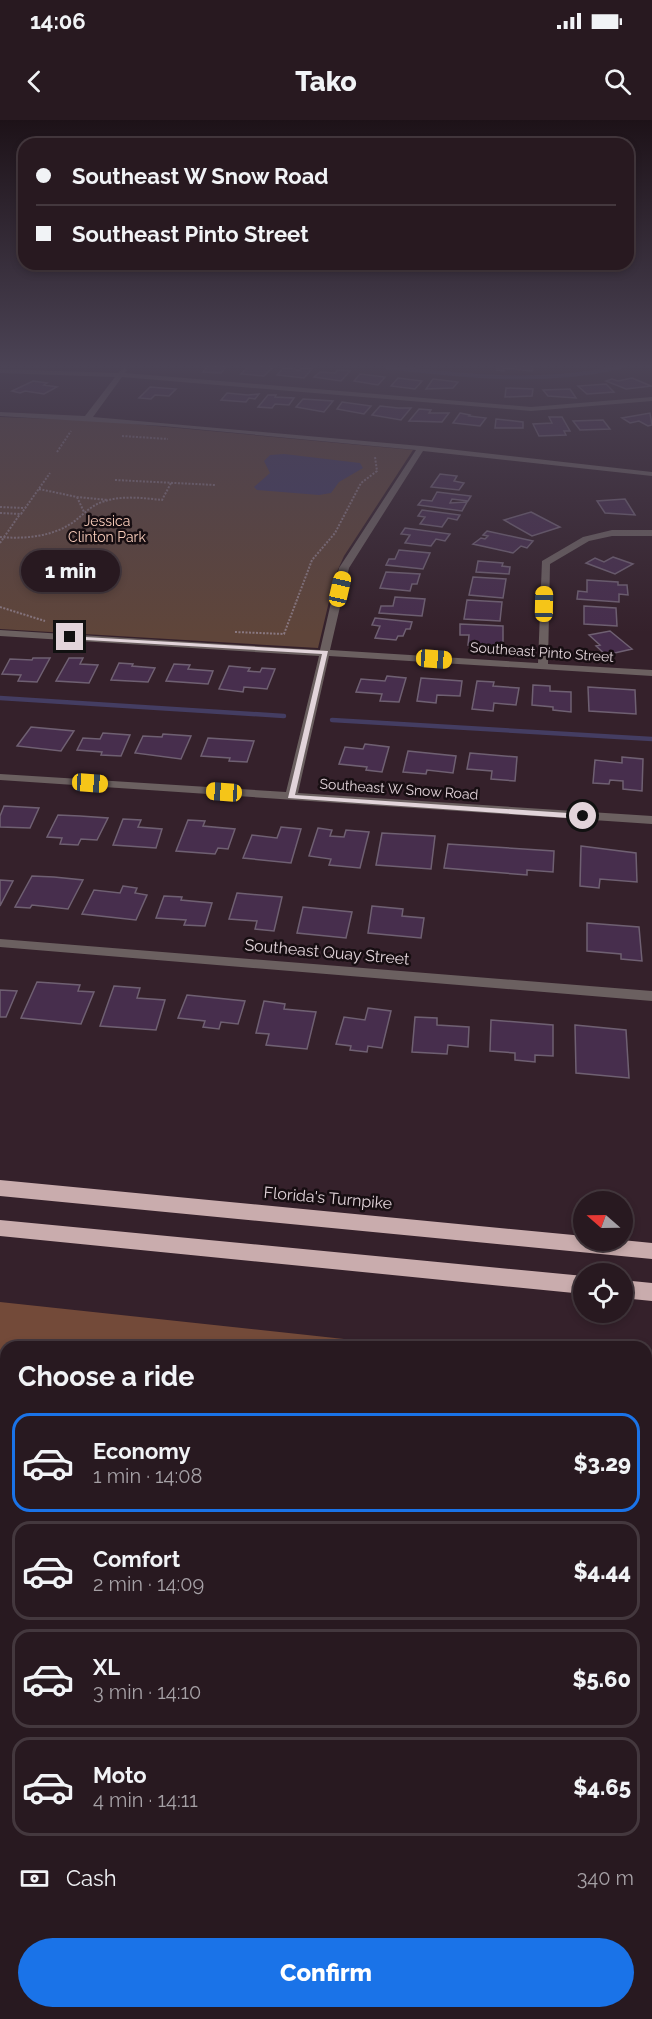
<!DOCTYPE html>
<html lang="en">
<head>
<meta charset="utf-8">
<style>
  body { margin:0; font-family:Raleway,sans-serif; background:#302229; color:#f1f3f6; height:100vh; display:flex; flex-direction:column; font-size:22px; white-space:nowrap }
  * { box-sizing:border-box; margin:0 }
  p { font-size:20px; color:#a5a0a5 }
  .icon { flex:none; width:33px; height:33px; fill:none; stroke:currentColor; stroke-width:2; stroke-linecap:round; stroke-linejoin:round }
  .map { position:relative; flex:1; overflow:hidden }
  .drawer { position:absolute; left:0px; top:1221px; width:652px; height:678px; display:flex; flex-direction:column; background:#281920; border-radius:18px 18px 0 0; box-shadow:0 3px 9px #0003,0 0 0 2px #44383e }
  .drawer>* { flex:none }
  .hud { position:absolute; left:18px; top:18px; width:616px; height:132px; border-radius:18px; box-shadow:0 3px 9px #0003,0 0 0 2px #44383e; display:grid; align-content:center; height:132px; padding:0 18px; background:#281920 }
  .needle { width:39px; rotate:290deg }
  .controls { position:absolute; left:573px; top:1071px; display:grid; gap:12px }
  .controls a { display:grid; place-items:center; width:60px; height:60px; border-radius:50%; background:#281920; box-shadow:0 3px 9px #0003,0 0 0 2px #44383e; font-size:30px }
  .end { position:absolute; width:27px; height:27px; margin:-14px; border:8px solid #e2d4da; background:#111; box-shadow:0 0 0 3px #111 }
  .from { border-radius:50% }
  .bubble { position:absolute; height:42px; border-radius:21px; background:#281920; box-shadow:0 3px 9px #0003,0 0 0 2px #44383e; font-size:20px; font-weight:800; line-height:42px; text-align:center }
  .car { position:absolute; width:18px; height:36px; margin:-18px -9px; border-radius:8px; box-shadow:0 0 4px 2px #0007; background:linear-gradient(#f5c518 24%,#345 0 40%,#f5c518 0 76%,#345 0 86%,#f5c518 0) }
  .hud b { display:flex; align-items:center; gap:21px; height:57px; font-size:22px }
  .hud b+b { border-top:2px solid #44383e }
  .hud i { width:15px; height:15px; background:#f1f3f6 }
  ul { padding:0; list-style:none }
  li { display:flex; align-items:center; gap:18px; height:99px; margin:0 12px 9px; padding:0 6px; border:3px solid #44383e; border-radius:18px }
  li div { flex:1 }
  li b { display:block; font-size:22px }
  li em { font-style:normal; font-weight:800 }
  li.on { border-color:#1a73e8 }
  li>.icon { width:54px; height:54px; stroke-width:1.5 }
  h2 { padding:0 18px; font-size:27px; line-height:72px }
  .pay { display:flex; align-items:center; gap:15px; height:66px; padding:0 18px; font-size:22px }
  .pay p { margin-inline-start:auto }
  .button { display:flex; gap:12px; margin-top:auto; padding:12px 18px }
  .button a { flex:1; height:69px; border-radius:36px; background:#1a73e8; color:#fff; font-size:24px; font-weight:800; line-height:69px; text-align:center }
  .status { display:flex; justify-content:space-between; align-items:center; height:42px; padding:0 30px; background:#281920; direction:ltr }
  .status svg { height:16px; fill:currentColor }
  header { display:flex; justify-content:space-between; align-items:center; height:78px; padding:0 18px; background:#281920; font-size:27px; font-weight:800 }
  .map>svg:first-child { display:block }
</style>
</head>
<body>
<div class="status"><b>14:06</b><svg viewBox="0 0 49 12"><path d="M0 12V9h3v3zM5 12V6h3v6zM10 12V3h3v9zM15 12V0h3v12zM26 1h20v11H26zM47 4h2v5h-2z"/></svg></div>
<header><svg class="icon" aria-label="back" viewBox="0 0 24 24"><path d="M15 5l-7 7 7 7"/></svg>Tako<svg class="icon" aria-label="search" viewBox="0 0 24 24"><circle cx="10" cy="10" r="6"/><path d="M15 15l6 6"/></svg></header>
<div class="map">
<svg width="652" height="1899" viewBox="0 0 652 1899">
  <rect width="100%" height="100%" fill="#35212b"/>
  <path fill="#5f453a" d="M0 297 102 301 413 330 344 436 335 456 318 528 0 509Z"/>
  <path fill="#734a39" d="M0 1182 418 1227H6V1358H0Z
    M647 1251 652 1252V1434L646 1433Z
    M50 1893H447L471 1899H46Z"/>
  <path fill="#443d62" d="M284 334 360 343 363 348 339 362 331 373 319 375 257 370 254 367 270 353 264 341 270 335Z
    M0 1372 6 1373V1627H0Z
    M647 1449H652V1712L646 1711Z"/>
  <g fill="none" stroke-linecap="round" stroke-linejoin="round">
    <path stroke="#443d62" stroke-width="4" d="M386 247C465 256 542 265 620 247"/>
    <path stroke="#443d62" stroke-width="4.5" d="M0 578 284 596
      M332 600 652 619"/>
  </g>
  <path fill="#472e4d" stroke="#6f6072" stroke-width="1.5" d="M207 247H226L221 253 203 252Z
    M248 247H273L264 256 241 254Z
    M497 247H533L532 251 504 248V251L497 250Z
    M283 248 300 250 302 248 312 249 304 258 277 255Z
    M338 250 350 251 341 261 314 257 320 252 335 253Z
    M360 254 385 257 378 265 354 261Z
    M398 258 422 261 415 269 391 266Z
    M632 258 651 266 626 269 606 261 612 259 618 261Z
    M433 259 458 262 453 268 426 269Z
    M33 261 47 263 44 265 57 267 44 274 25 271 20 273 12 271Z
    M606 264 614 272 587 274 578 266Z
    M150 267 176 269 169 276 155 275 151 279 139 278Z
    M506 268 533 269 532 276 505 277Z
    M570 269 576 278 548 276 543 270Z
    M227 273 248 275 259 274 255 279 249 278 246 282 221 280Z
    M268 275H276L275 277 294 278 289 285 275 284 272 288 258 287Z
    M303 279 333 281 324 292 296 287Z
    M342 282 371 286 364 294 337 289Z
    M380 286 398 288H411L401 300 372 295Z
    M419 289 431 290 429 293H449L442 302 409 301Z
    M460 293 470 295 469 296 486 298 480 306 453 303Z
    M650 293 652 305 648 306 639 301 630 303 622 298Z
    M549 297H562L570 311H564L566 315 539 316 533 304 552 303Z
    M496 299 523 302V308H495Z
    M603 300 610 309 580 310 573 301Z
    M440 354 457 356 454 361 464 363 459 370 431 367Z
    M437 372 471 376 468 381 452 379 450 383 467 382 462 391 418 385 422 380 432 381Z
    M625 379 635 395 605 393 597 381Z
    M422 390 460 395 457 400 448 398 442 407 420 404 425 397 418 396Z
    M531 392 560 407 532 416 504 400Z
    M405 408 450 414 445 421 436 419 431 426 405 423 410 415 401 414Z
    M487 411 533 421 527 428 521 426 513 433 473 424 481 418 485 419 488 416 483 415Z
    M399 430 430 433 423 449 386 445 389 439H395Z
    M613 437 633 444 615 454 586 443 595 438 604 442Z
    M478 441 503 443 502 446 510 447 509 454 476 452Z
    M386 452 420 454 417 464H412L410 471 380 468Z
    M473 457 506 459 503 478 469 475Z
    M587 460 618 462V465H627L628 475 619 474V482L577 479 578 471 587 472Z
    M395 477 425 479 422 496 379 493 381 486H393Z
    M467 480 502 482 500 501 464 499Z
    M584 486 616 488 617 506 584 504Z
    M375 498 412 502 410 509H406L403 516H398L396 520 375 518 380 506 372 505Z
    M460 504 503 506V526L468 525 469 515H460Z
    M610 511 632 529 606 535 596 526 600 525 589 515Z
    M33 538H50L37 562 18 561 21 555 2 554 10 539 32 540Z
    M69 538H83L80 544 98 545 89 563 56 561Z
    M119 543 133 544 132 546 155 548 148 562 111 560Z
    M174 544 190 545 188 549 213 551 208 564 166 561Z
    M229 546 250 548 248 551 260 552 262 548 275 549 267 569 244 567 243 572 219 569Z
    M387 556 406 558 399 582 380 581 382 574 356 572 361 559 385 561Z
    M421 558 462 561 460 576 437 575 436 583 417 581Z
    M477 561 494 562 493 566 519 568 516 585 494 583 493 591 472 589Z
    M533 565 550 566V571L571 572V592L553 590V587L532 585Z
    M588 567 635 570 636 594 589 591Z
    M31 607 74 611 61 631 17 626Z
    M103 613 130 615 121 636 101 635 102 632 77 630 83 618 100 619Z
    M163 614 191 616 181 639 135 633 143 616 162 617Z
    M208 618 254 621 247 642 229 641 230 638 201 636Z
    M365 624 389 627 382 652 366 650 367 647 339 644 345 627 363 629Z
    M408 631 456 636 453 653 427 650 426 654 403 652Z
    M470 633 517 637 515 661 491 659 492 651 467 649Z
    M622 637 643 639 642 671 623 669V661L610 660 609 664 593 663 595 640 622 643Z
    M4 686 39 688 30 708 0 707V696Z
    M58 695 80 696 108 698 97 720 81 719 78 725 60 724 62 718 47 717Z
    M123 699 141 700 138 707 162 709 156 728 113 725Z
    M188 700 205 701 203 706 235 709 228 729 218 728 215 734 176 731Z
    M281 707 301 709 291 743 243 738 252 715 277 718Z
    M318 708 332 710 330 716 344 717 346 710 369 712 360 748 329 745 331 739 309 736Z
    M382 713 435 716 431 749 376 745Z
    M448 724 554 731 553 752 527 750V755L444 748Z
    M581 726 636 733 637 762 600 759 599 768 580 766Z
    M32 756 54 757 83 760 68 789 32 785 30 788 15 787Z
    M0 760 13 761 0 786Z
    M123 766 137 768 135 773 147 775 136 800 82 794 94 770 120 773Z
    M237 773 282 777 274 811 255 809 257 801 229 799Z
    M164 776 182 777 181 780 212 783 205 806 184 805 186 800 156 798Z
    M372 786 403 789 402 796 424 798 421 818 368 813Z
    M303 787 352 792 346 818 297 813Z
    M587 803 639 807 642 841 621 839V834L587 831Z
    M37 862 80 865 78 871 94 872 81 904 21 898Z
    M114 866 140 868 137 878 165 880 156 910 100 906Z
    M0 870 17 871 6 897H0Z
    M187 875 245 881 238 904 221 902 219 909 203 907 205 901 178 898Z
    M264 881 285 884 284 889 316 892 307 929 266 925 269 914 256 913Z
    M368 888 391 891 382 928 368 926 367 932 350 930 351 926 336 924 344 897 365 900Z
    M415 897 437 898V905L469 907 468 927 448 925 447 934 412 932Z
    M491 900 553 905V936L535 935V942L515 940V933L490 931Z
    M575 905 626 910 629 958 576 953Z"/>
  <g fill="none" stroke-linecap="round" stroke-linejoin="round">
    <path stroke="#897880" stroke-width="2" stroke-dasharray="2 1.5" stroke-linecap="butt" d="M122 316 168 319
      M57 332 71 311
      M115 360 215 365
      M39 369 77 377 108 380
      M77 377 84 392
      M0 387 24 388
      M0 393 21 394 50 353
      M0 417C24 419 51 417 72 403 82 396 90 386 102 382 121 375 143 378 162 380L171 363
      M0 423 20 394
      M0 487 45 501
      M235 512 284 514 312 440 335 413 361 363 377 351 375 337"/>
    <path fill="#6b6060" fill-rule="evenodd" d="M124 248 127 250 125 253 531 287 652 277V281L531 291 122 257 93 297 421 326 652 352V356L423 331 349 448 330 530 538 543 542 441 583 417 612 410H652V416H612L589 421 550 444 548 544 652 550V556L329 536 298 673 652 696V704L0 660V654L286 672 319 536 0 516V510L320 530 339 448 416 330 163 306 0 296V292L85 296 115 257 0 253V249L118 253Z
      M0 819 652 871V881L0 827Z"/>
    <path fill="#c9acad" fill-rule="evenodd" d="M0 1060 584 1116V1120H622L652 1123V1139L0 1076Z
      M0 1100 584 1156V1174L0 1116Z
      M622 1160 652 1163V1181L622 1178Z"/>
  </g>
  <linearGradient id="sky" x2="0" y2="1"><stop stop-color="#1d1218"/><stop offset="0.48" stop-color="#4b4355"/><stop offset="1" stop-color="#4b4355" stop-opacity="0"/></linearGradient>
  <rect width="652" height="513" fill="url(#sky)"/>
  <path fill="#e2d4da" d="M67 516 328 531 295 675 583 694 587 696 583 699 288 678 322 534 70 519Z"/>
  <g text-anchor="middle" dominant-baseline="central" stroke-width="5" stroke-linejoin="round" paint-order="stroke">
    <g font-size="14" fill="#f8ccba" stroke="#170e12">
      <text x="107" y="401">Jessica<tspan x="107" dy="16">Clinton Park</tspan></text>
    </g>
    <g font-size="14" fill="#e2d4da" stroke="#170e12">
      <text transform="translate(542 532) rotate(4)">Southeast Pinto Street</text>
      <text transform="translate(399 669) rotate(4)">Southeast W Snow Road</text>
    </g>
    <g font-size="16" fill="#e2d4da" stroke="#170e12">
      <text transform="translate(327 832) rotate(5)">Southeast Quay Street</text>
      <text transform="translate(328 1078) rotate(5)">Florida's Turnpike</text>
    </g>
  </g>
</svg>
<div class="controls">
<a><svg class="needle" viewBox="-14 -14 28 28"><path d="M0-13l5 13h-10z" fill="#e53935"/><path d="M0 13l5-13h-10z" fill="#a5a0a5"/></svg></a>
<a><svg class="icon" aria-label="locate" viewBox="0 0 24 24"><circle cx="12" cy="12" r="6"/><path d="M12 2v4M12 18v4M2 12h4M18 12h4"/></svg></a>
</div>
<i class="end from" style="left:583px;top:696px"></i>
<i class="end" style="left:70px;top:517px"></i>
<div class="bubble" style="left:21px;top:430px;width:99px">1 min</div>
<i class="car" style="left:340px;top:469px;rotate:13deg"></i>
<i class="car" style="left:544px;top:484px;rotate:1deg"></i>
<i class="car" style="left:434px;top:539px;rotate:94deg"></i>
<i class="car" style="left:90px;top:663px;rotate:94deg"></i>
<i class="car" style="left:224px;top:672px;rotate:274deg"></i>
<div class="hud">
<b><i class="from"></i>Southeast W Snow Road</b>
<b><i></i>Southeast Pinto Street</b>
</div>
<section class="drawer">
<h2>Choose a ride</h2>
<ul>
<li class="on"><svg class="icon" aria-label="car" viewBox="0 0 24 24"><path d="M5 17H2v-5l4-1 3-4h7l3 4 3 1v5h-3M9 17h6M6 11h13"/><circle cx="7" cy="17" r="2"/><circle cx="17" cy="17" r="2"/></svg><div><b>Economy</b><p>1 min · 14:08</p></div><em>$3.29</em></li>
<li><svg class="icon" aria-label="car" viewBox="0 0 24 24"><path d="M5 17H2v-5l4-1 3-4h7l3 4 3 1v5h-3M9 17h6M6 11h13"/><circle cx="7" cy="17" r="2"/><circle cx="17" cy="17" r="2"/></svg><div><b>Comfort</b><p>2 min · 14:09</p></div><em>$4.44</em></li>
<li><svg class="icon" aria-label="car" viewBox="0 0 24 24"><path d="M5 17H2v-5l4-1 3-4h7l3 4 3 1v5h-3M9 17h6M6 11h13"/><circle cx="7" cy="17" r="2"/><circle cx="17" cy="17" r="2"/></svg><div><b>XL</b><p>3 min · 14:10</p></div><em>$5.60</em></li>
<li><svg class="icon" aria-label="car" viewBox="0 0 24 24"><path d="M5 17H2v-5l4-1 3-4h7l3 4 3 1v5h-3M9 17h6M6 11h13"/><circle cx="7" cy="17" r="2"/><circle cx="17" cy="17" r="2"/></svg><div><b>Moto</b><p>4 min · 14:11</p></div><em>$4.65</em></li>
</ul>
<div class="pay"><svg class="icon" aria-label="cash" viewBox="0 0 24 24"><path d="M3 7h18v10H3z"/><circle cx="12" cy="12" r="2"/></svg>Cash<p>340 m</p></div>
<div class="button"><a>Confirm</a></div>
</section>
</div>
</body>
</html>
